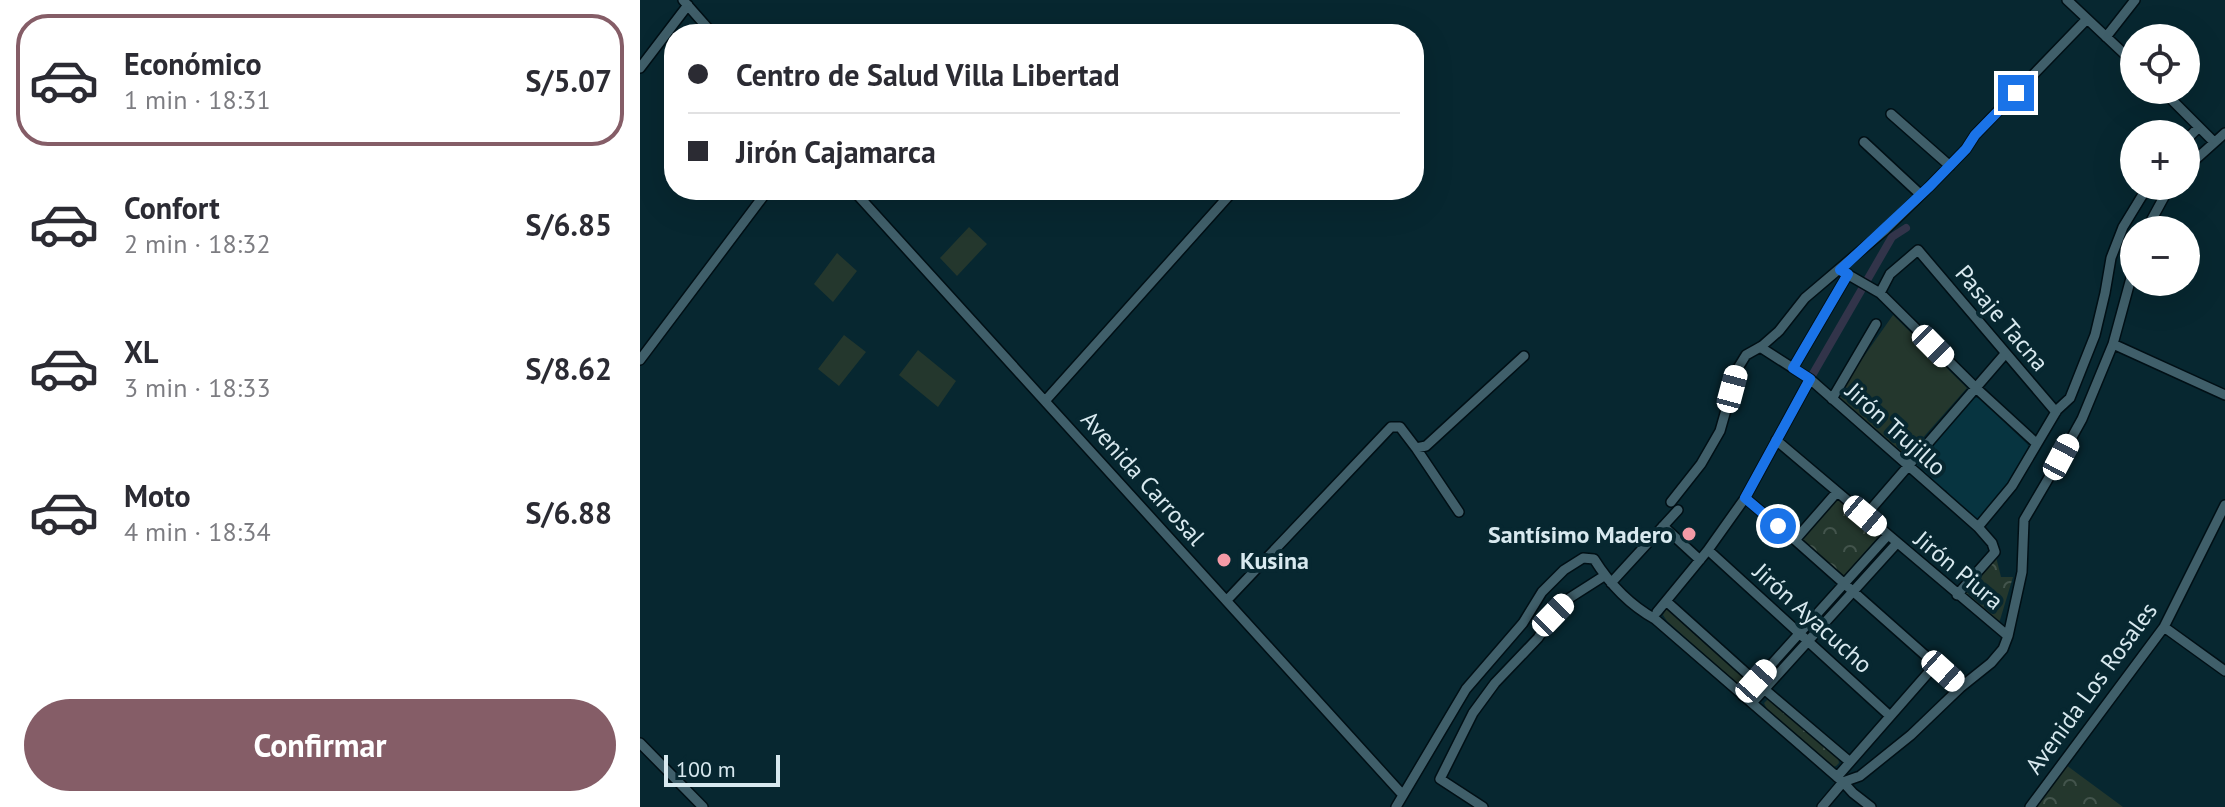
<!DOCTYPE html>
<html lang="es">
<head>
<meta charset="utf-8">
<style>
  body { margin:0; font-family:"PT Sans",sans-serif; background:#f7f7f7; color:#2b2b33; height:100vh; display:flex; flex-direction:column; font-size:30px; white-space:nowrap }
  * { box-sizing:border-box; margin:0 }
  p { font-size:26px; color:#7c7c81 }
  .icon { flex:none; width:44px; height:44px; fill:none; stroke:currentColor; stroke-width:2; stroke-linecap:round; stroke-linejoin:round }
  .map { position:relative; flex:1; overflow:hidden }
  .panel { display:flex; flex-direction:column; background:#fff; width:640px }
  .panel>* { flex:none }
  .banner { position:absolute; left:24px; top:24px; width:760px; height:176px; border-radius:32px; box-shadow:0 8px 32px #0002; display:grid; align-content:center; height:176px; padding:0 24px; background:#fff }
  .buttons { position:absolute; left:1480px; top:24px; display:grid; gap:16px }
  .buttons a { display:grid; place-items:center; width:80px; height:80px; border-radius:50%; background:#fff; box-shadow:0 8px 32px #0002; font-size:40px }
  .scale { position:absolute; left:24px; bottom:20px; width:116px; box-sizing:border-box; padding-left:8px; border:4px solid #d8e9ef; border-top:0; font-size:22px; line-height:28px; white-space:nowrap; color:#d8e9ef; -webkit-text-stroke:6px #072730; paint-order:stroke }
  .end { position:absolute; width:36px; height:36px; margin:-18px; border:10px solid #1a73e8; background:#fff; box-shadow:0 0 0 4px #fff }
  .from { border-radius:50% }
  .car { position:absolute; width:24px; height:48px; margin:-24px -12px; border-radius:10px; box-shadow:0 0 6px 2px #0007; background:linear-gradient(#fff 24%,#345 0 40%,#fff 0 76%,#345 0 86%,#fff 0) }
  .banner b { display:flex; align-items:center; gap:28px; height:76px; font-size:30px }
  .banner b+b { border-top:2px solid #e1e1e2 }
  .banner i { width:20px; height:20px; background:#2b2b33 }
  ul { padding:14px 0 0; list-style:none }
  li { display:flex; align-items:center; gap:24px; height:132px; margin:0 16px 12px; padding:0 8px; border:4px solid transparent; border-radius:32px }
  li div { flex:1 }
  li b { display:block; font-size:30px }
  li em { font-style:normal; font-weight:800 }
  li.active { border-color:#855d67 }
  li>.icon { width:72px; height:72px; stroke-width:1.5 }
  .cta { display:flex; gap:16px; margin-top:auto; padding:16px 24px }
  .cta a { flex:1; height:92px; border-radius:48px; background:#855d67; color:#fff; font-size:32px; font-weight:800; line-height:92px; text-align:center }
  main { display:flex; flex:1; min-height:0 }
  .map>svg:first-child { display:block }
</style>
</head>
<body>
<main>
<section class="panel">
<ul>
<li class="active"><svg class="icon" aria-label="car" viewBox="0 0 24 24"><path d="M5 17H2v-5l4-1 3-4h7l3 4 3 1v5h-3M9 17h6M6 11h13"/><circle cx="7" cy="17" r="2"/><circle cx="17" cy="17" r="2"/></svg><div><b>Económico</b><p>1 min · 18:31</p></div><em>S/5.07</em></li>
<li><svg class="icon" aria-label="car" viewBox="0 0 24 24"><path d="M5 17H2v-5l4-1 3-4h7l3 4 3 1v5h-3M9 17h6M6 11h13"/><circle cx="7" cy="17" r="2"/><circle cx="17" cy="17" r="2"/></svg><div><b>Confort</b><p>2 min · 18:32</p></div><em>S/6.85</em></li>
<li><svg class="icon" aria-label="car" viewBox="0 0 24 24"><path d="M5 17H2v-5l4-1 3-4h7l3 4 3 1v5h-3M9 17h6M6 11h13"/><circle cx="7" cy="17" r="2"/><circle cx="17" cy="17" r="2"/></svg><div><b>XL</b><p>3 min · 18:33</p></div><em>S/8.62</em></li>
<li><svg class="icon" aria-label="car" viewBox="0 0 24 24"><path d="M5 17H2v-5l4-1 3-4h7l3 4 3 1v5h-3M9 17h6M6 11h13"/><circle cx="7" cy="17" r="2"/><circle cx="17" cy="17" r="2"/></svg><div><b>Moto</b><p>4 min · 18:34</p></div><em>S/6.88</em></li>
</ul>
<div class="cta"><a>Confirmar</a></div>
</section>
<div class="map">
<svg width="1585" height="807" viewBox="0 0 1585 807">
  <defs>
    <pattern id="park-crowns" width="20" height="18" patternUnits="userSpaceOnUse" patternTransform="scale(2)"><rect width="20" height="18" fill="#24372d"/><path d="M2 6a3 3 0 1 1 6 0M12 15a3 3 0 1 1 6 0" fill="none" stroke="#43544c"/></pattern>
  </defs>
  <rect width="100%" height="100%" fill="#072730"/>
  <path fill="#073440" d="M1334 398H1339L1387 444 1389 448 1373 477 1340 518 1335 519 1308 495 1306 490 1303 491 1277 468V463Z"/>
  <path fill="#24372d" d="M329 227 347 244 317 276 300 258Z
    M197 253 217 271 193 302 174 284Z
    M1253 315 1327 388 1265 458 1198 400 1196 396Z
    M204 335 226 352 199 386 178 369Z
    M278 350 316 381 298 407 259 375Z"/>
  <path fill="url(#park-crowns)" d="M1196 497 1240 535 1203 577 1159 539Z
    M1356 557 1361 577H1373L1360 620 1357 623 1325 597 1324 592Z
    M1026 609H1029L1109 680 1108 683 1101 687 1027 621 1023 615Z
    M1129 698 1198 758 1199 763 1196 766 1191 768 1129 713 1124 703Z
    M1426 765 1483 807H1395Z"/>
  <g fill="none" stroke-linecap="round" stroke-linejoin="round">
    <path stroke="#32344a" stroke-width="8" d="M1170 379 1252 237 1266 228"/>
    <defs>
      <path id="minor" d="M43 0 73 34
        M1427 0 1494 63
        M1466 37 1495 0
        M0 68 48 5
        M1522 90 1574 142
        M1251 114 1310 166
        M1546 140 1559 127
        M1224 142 1281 195
        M1546 168 1585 133
        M213 190 762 794
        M1506 230 1530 186
        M1200 270 1240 293 1336 388 1396 443
        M1240 293 1250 274 1278 250 1416 412
        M1473 344 1585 395
        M1120 347 1170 379 1338 527 1352 543 1355 552 1317 595
        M0 360 128 190
        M1153 368 1208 274
        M1192 399 1236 324
        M405 401 594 190
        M1136 440 1368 636
        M776 448 819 512
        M1105 498 1155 540 1321 687
        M1031 502 1061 464 1080 431 1098 368 1106 355 1122 346 1139 331 1165 298 1245 230 1290 186 1326 149 1335 135 1447 19
        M1225 516 1365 354
        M1023 526 1060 560
        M1338 527 1372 486 1417 410 1430 398 1455 335 1465 293 1471 258 1483 227 1508 186
        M1155 540 1197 492
        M1068 550 1250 716
        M971 583 1038 510
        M587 600 751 427H760L776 448 786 446 884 356
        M1026 601 1124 689 1210 762
        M1017 612 1068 550 1105 498 1170 379
        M1524 627 1585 671
        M1103 696 1248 535
        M1112 703 1257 543
        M0 743 63 807
        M1197 777 1296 664
        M756 807 826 689 883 623 902 592 924 570 943 558 954 559C969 583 990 605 1015 619L1203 782 1213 793 1231 807
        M843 807 800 779 833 713 855 683 898 638 913 615 928 599 964 576
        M1182 807 1203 782 1220 776 1271 735 1321 687 1351 663 1363 649 1368 636 1382 572 1384 520 1421 457 1442 419 1473 344 1494 267
        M1390 807 1524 627 1585 505"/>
    </defs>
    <use href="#minor" stroke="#000f15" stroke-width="12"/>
    <use href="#minor" stroke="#405f6a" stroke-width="9"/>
  </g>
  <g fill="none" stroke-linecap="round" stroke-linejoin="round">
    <path stroke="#1a73e8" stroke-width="10" d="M1138 526 1105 498 1170 379 1153 368 1208 274 1200 270 1290 186 1326 149 1335 135 1376 93"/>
  </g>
  <g fill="#f49aa6" stroke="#072730" stroke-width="3">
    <circle cx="1049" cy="534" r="8"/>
    <circle cx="584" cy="560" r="8"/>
  </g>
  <g text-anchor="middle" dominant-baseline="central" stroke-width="8" stroke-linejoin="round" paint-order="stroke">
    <g font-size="24" fill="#d8e9ef" stroke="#072730">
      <text transform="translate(1362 318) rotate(50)">Pasaje Tacna</text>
      <text transform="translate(1256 429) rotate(42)">Jirón Trujillo</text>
      <text transform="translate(503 478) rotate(48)">Avenida Carrosal</text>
      <text transform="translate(1319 570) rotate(40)">Jirón Piura</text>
      <text transform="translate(1173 618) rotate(42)">Jirón Ayacucho</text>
      <text transform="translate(1451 688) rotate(-54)">Avenida Los Rosales</text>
    </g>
    <g font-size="24" font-weight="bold" fill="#d8e9ef" stroke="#072730" text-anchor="end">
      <text x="1033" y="534">Santísimo Madero</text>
      <text x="600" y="560" text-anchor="start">Kusina</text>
    </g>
  </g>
</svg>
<div class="buttons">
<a><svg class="icon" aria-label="locate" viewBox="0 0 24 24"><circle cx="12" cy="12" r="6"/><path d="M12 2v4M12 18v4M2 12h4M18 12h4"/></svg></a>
<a>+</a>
<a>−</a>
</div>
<div class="scale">100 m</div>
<i class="end from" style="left:1138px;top:526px"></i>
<i class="end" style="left:1376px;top:93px"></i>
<i class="car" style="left:1293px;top:346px;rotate:135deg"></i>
<i class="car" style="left:1092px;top:389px;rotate:15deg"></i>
<i class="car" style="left:1421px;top:457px;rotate:28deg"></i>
<i class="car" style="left:1225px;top:516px;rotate:130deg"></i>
<i class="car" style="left:913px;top:615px;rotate:44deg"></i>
<i class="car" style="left:1303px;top:671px;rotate:132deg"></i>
<i class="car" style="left:1116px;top:681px;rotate:42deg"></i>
<div class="banner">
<b><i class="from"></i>Centro de Salud Villa Libertad</b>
<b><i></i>Jirón Cajamarca</b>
</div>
</div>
</main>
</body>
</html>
